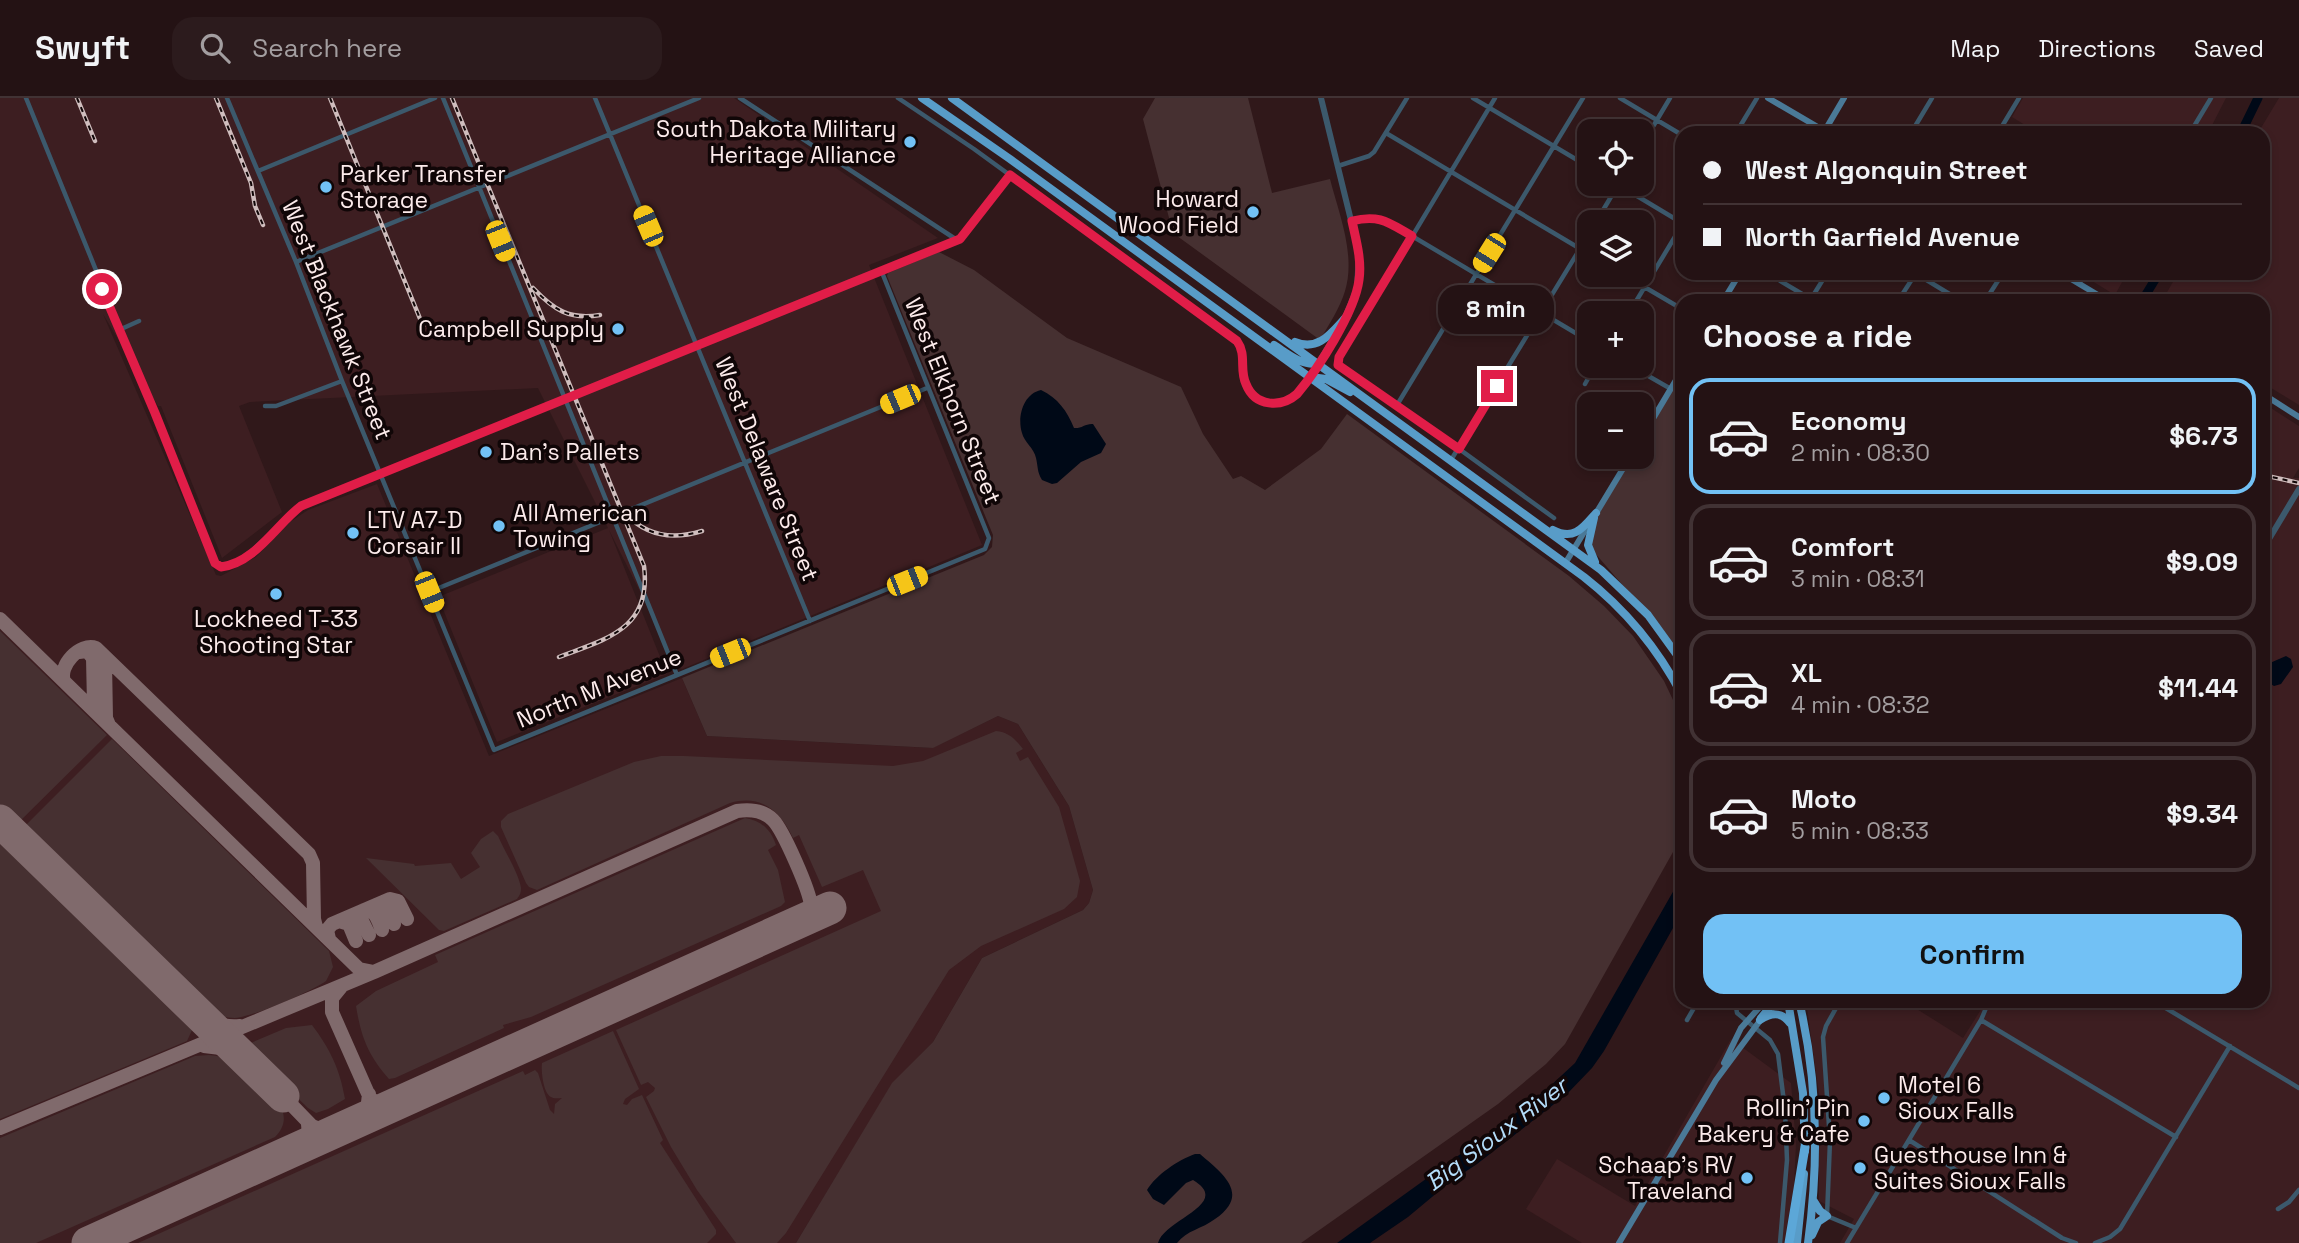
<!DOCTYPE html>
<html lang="en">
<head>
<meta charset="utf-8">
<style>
  body { margin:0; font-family:"Space Grotesk",sans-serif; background:#2c1b1d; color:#f1f3f6; height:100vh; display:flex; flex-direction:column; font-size:26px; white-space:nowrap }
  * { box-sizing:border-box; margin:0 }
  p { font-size:23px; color:#a39ea0 }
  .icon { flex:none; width:38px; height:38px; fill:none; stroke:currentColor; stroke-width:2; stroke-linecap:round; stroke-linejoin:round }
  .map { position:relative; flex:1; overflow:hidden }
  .drawer { position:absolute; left:1675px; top:196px; width:595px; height:714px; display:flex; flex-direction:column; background:#241214; border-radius:21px; box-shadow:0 4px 10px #0003,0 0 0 2px #413234 }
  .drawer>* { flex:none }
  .guide { position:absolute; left:1675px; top:28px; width:595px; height:154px; border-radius:21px; box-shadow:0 4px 10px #0003,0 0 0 2px #413234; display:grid; align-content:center; height:154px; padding:0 28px; background:#241214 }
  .tools { position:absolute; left:1577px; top:21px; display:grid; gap:14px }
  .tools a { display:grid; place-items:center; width:77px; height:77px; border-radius:14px; background:#241214; box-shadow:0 4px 10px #0003,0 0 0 2px #413234; font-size:35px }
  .end { position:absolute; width:32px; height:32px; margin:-16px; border:9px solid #e11d48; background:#fff; box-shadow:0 0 0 4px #fff }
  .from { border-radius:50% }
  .bubble { position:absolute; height:49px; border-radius:21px; background:#241214; box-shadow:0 4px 10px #0003,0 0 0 2px #413234; font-size:23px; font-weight:600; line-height:49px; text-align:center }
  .car { position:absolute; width:21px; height:42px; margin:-21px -10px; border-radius:9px; box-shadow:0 0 5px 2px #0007; background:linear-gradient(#f5c518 24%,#345 0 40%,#f5c518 0 76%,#345 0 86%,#f5c518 0) }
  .guide b { display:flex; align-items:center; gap:24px; height:66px; font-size:26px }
  .guide b+b { border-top:2px solid #413234 }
  .guide i { width:18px; height:18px; background:#f1f3f6 }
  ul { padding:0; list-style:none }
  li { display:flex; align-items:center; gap:21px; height:116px; margin:0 14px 10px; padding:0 14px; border:4px solid #413234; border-radius:21px }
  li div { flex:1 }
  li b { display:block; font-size:26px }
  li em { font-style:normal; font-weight:600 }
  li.active { border-color:#72c1f5 }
  li>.icon { width:63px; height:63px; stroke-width:1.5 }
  h2 { padding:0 28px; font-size:32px; line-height:84px }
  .button { display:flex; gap:14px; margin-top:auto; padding:14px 28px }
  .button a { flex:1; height:80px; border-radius:21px; background:#72c1f5; color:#111; font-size:28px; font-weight:600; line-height:80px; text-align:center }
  header { display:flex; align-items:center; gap:42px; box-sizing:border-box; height:98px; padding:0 35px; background:#241214; border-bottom:2px solid #413234 }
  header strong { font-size:33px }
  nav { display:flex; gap:38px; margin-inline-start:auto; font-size:24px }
  .search { width:490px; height:63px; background:#2c1b1d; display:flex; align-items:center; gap:18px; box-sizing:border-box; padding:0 24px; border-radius:21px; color:#a39ea0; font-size:26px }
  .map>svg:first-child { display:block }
</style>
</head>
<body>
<header>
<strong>Swyft</strong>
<div class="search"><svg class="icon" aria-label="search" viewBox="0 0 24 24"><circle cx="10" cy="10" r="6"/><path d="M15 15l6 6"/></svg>Search here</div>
<nav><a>Map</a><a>Directions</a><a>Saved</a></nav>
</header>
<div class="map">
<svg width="2299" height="1145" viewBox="0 0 2299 1145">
  <rect width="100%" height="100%" fill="#30181a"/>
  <path fill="#3d1e21" d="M0 0H734L938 140 869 167 982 447 682 571 678 569 609 432 667 576 497 644 438 499 608 430 538 290 250 304 239 308 282 414 222 460 161 308H158L103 216 216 477 221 478 256 459 290 424 308 412 377 386 489 658 682 580 707 638 932 650 998 618 1018 626 1069 708 1093 792 1089 805 1083 812 982 860 933 944 892 986 796 1145H0Z
    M2023 0H2226L2208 35H2038L2012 19Z
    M2279 0H2299V307L2263 285V203H2162L2178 175H2263V35H2258Z
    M2079 175H2127L2115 197Z
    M2263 305 2299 328V370L2293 380H2299V1145H1840L1854 1121 1819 1103V996L1806 903H1904L1963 940 1982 910 1983 903H2263Z
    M1731 941 1791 985 1796 1046 1794 1088 1784 1145H1582L1526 1111 1557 1061 1635 1108Z"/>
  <path fill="#463031" d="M1155 0H1248L1272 95 1330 81C1339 116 1356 157 1345 193 1340 210 1329 226 1320 242L1173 135 1143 21Z
    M939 154 974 172 1067 240 1181 289 1203 336 1233 381 1241 378 1265 392 1321 351 1347 316 1569 478 1604 508 1633 538 1664 583 1682 621V738L1565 946 1546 966 1498 1006 1301 1145H796L892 985 933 944 982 860 1083 812 1089 805 1093 792 1069 708 1018 626 998 618 933 650 707 638 682 580 984 457 992 449 993 437 887 178 888 175Z
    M1682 273V566L1638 505 1588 447 1596 415 1630 359H1642V339Z
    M0 533 107 637 16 727 0 711Z
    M996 633C1009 634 1016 642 1023 651L1016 655 1020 663 1028 659 1059 709 1080 783 1077 799 1064 811 981 848 949 872 786 1135 777 1145H736L697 1092 671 1049 646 999 654 993 655 990 648 984 641 987 616 932 881 813 863 772 822 789 799 737 793 740C780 713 762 696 730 705L537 792 529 789 526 785 501 729V723L508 716 634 664 661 658H684L893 668 923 663Z
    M112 641 329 853 333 869 326 883C310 894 253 919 235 920 223 920 213 916 204 909L21 732Z
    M745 720C762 723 771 732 776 747L768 752 778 772 785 804 781 808 531 919 503 927 504 930 395 980 389 981C368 957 361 939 356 908L376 893 438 864 435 857Z
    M493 733 498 738C504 752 519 776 521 790 521 795 520 797 517 801L444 833 439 832 366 760 414 766 415 768 451 765 461 781 480 769 471 755 481 741Z
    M0 734 189 918 193 930 187 943 0 1021Z
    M312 927C330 951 340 971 345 1001L328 1011 316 1015 308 1010 249 953 246 947 286 930Z
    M613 933 639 991 625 1001 623 1006 627 1007 632 1001 642 997 663 1042 660 1045 716 1132V1136L707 1145H138L523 973 525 977 535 972 538 975 550 1012 554 1016 555 1006 562 1000C558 1000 554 1001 551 999 543 995 541 972 542 965Z
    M209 957C239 958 259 986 279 1005 286 1017 286 1028 275 1039L36 1145H0V1040L195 958Z"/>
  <path fill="#000917" d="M1041 292C1058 300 1067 313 1074 330 1081 331 1086 325 1093 326L1106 346 1101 355 1081 364 1057 385 1052 386 1042 382C1037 374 1038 368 1036 360 1034 350 1024 344 1022 335 1017 319 1023 296 1041 292Z
    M2286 558 2291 561 2293 569 2281 586 2274 588 2264 582 2263 568Z
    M1682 778V814L1604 953 1592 970 1567 996 1477 1066 1450 1084 1408 1119 1370 1145H1337L1498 1029 1547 991 1575 965Z
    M1195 1056H1200C1223 1076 1251 1096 1215 1121 1202 1131 1187 1132 1177 1145H1158C1164 1121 1233 1106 1193 1082L1186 1085 1164 1107 1153 1101 1147 1092C1156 1077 1178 1062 1195 1056Z"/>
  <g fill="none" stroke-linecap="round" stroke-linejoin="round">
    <path stroke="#000917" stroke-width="9" d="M2241 35 2258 0
      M2142 203 2159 175"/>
    <path stroke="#806a6c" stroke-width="14" d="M0 521 359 871 374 874
      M79 554 87 553 93 560 94 606 97 615
      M102 556 105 564 106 620 109 627
      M64 583C58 568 80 544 96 550L309 756 313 765 314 821 316 829
      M377 807 386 810 394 826
      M364 812C376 811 378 823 382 832
      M352 818 361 821 369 837
      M339 823 349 826 356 843
      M329 841 327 832 332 826 390 801 398 803 407 821
      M341 889 332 900V914L370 1000 379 1007 391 1009
      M191 908C206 922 219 930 240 928
      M204 948 229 951 249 965
      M283 998 312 1028 331 1036
      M357 1024 367 1013 369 996
      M0 1030 374 874 737 713C750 711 763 712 773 722 783 732 810 793 811 808 812 814 808 818 804 822
      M302 1049 309 1037 308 1026"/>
    <path stroke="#806a6c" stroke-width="33" d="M0 723 283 998
      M88 1145 830 810"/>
    <path stroke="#3c596c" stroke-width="4.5" d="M26 0 215 465 221 469 244 460 301 408 960 141 1010 77
      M227 0 296 164 342 283 494 652 985 451 989 440 881 172
      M443 0 677 577
      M595 0 810 523
      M740 0 957 142
      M898 0 974 51 1231 238C1250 254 1238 265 1245 284 1247 291 1253 297 1259 301 1281 315 1298 298 1309 280
      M1473 0 1589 69
      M1495 0 1337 264 1341 269 1407 313 1554 420
      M1620 0 1682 37
      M1386 35 1589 156
      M1736 35 1757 0
      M1911 35 1932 0
      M1998 35 2019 0
      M2190 35 2211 0
      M1642 47 1670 0
      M1338 68 1369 58 1374 54 1407 0
      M258 73 435 0
      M1617 86 1682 125
      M1352 123 1374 120 1385 122 1589 243
      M1596 124 1618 87
      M296 164 699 0
      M1767 175 1814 203
      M1915 175 1961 203
      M1624 177 1682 211
      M2079 186 2086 175
      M1811 201 1827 175
      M1898 203 1916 175
      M1985 203 2003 175
      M1629 215 1682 127
      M119 232 139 223
      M1631 268 1671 291
      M1585 286 1595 268
      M1397 307 1583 0
      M265 308H276L342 283
      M1451 362 1589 136
      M429 494 927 290
      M1738 903 1736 909 1737 915 1770 942 1778 956 1785 1012 1787 1062 1780 1145
      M1840 903 1826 928 1823 939 1830 1043 1827 1118 1856 1130
      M2154 903 2299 990
      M1687 922 1698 903
      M1981 922 2176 1039
      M1909 1042 2062 1140 2076 1145
      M2278 1111 2289 1104 2299 1092
      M1847 1145 1981 922 1989 903
      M2095 1145 2110 1139 2120 1131 2230 948"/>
    <path stroke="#3c596c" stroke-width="6" d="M1321 0 1359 155 1357 191 1344 222
      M1310 279 1339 231
      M2263 451 2299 391"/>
    <path stroke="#4a7997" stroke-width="6" d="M1768 0 1828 35
      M1824 34 1844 0
      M2061 175 2108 203
      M1723 203 1740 175
      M2263 296 2299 319
      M1642 339 1682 272
      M1595 417 1630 359
      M1566 464 1589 426
      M1770 912 1783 903
      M1724 965 1741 930 1765 903
      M1619 1145 1716 982 1762 920"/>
    <path stroke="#589cc8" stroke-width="8" d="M922 0 1010 61 1584 479C1625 511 1658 551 1682 597
      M952 0 1601 472 1648 517 1682 564
      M1295 244C1319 254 1332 234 1347 218
      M1274 247C1287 255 1303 269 1318 265
      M1311 279 1326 281 1350 294
      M1594 420 1588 447 1595 464
      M1553 432C1574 443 1583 430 1596 415
      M1788 903 1803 995 1805 1053
      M1799 903C1818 982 1819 1064 1808 1145
      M1761 920 1775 903
      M1760 922C1771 915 1781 913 1790 925
      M1812 1137 1818 1124 1827 1118 1820 1113 1813 1102
      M1797 1145 1804 1076"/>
    <path stroke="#5ca7d8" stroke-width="9" d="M1789 1145 1805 1049"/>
    <defs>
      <path id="rail" d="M77 0 95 43
        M216 0 251 85 255 108 263 127
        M330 0 423 228
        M452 0 644 468C652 531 606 541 559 559
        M533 190C554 212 569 222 600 217
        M2263 377 2299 385
        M625 415C646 438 673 442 702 433"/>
    </defs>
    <use href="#rail" stroke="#cfbdbd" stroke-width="4.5"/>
    <use href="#rail" stroke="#100607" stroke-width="2" stroke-dasharray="5" stroke-linecap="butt"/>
  </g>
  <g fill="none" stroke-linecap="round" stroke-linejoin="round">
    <path stroke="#e11d48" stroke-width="9" d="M102 191 155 315 215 465 221 469C255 465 276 427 301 408L960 141 1010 77 1237 243C1247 257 1239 271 1246 286 1255 309 1281 310 1297 296 1318 271 1355 214 1359 182 1362 162 1356 142 1352 123 1380 116 1389 125 1412 138L1339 259 1338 267 1459 351 1497 288"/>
  </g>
  <g fill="#72c1f5" stroke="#100607" stroke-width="2.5">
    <circle cx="910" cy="44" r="7"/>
    <circle cx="326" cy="89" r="7"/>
    <circle cx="1253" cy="114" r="7"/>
    <circle cx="618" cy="231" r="7"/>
    <circle cx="486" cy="354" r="7"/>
    <circle cx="499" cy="428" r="7"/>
    <circle cx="353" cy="435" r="7"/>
    <circle cx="276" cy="496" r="7"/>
    <circle cx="1884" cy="1000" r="7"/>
    <circle cx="1864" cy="1023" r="7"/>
    <circle cx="1860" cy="1070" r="7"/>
    <circle cx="1747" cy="1080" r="7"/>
  </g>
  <g text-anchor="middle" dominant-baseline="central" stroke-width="7" stroke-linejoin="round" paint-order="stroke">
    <g font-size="23" fill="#fcebeb" stroke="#100607" text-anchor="start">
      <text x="896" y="31" text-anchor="end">South Dakota Military<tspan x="896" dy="26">Heritage Alliance</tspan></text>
      <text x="340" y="76">Parker Transfer<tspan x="340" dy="26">Storage</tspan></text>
      <text x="1239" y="101" text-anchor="end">Howard<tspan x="1239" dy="26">Wood Field</tspan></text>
      <text x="604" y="231" text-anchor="end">Campbell Supply</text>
      <text x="500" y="354">Dan's Pallets</text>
      <text x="513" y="415">All American<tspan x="513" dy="26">Towing</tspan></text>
      <text x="367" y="422">LTV A7-D<tspan x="367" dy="26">Corsair II</tspan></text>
      <text x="276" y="521" text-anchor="middle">Lockheed T-33<tspan x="276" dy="26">Shooting Star</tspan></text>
      <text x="1898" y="987">Motel 6<tspan x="1898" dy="26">Sioux Falls</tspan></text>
      <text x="1850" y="1010" text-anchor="end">Rollin' Pin<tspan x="1850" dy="26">Bakery &amp; Cafe</tspan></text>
      <text x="1874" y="1057">Guesthouse Inn &amp;<tspan x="1874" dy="26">Suites Sioux Falls</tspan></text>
      <text x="1733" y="1067" text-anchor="end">Schaap's RV<tspan x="1733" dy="26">Traveland</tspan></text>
    </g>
    <g font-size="23" fill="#fcebeb" stroke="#100607">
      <text transform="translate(337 222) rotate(68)">West Blackhawk Street</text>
      <text transform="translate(953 303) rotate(68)">West Elkhorn Street</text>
      <text transform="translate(767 371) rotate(68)">West Delaware Street</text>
      <text transform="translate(599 590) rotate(-22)">North M Avenue</text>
    </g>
    <g font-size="24" font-style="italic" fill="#b3dcf9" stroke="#100607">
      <text transform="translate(1496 1036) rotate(-37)">Big Sioux River</text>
    </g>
  </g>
</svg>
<div class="tools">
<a><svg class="icon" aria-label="locate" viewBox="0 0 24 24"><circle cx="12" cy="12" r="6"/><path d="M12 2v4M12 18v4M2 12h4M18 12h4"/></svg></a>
<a><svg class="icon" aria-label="layers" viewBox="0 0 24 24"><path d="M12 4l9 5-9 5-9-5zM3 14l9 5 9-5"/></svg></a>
<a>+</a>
<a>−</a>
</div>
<i class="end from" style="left:102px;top:191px"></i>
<i class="end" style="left:1497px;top:288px"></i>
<div class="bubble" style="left:1438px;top:187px;width:116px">8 min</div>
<i class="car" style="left:648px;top:128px;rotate:337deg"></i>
<i class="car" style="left:500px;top:143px;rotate:158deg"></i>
<i class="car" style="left:1489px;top:155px;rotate:212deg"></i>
<i class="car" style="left:900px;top:301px;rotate:247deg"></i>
<i class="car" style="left:907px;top:483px;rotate:68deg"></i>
<i class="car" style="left:429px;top:494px;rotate:158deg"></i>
<i class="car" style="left:730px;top:555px;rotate:248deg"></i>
<div class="guide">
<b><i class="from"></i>West Algonquin Street</b>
<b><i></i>North Garfield Avenue</b>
</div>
<section class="drawer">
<h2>Choose a ride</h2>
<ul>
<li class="active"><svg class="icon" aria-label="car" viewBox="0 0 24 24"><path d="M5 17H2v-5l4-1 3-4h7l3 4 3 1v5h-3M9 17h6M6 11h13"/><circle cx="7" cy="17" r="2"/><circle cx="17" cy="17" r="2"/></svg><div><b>Economy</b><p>2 min · 08:30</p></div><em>$6.73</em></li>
<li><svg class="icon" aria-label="car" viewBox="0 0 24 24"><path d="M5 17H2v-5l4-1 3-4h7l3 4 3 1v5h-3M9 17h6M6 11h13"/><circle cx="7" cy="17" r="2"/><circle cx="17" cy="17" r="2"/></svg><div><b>Comfort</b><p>3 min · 08:31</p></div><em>$9.09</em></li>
<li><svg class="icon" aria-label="car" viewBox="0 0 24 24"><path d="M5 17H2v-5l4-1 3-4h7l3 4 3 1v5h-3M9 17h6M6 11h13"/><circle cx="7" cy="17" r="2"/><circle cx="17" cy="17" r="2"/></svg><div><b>XL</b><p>4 min · 08:32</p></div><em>$11.44</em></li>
<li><svg class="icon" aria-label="car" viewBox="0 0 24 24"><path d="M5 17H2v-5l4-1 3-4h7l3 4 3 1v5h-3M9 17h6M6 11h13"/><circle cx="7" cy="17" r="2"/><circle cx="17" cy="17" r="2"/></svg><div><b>Moto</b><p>5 min · 08:33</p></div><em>$9.34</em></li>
</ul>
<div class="button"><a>Confirm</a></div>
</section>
</div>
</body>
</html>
